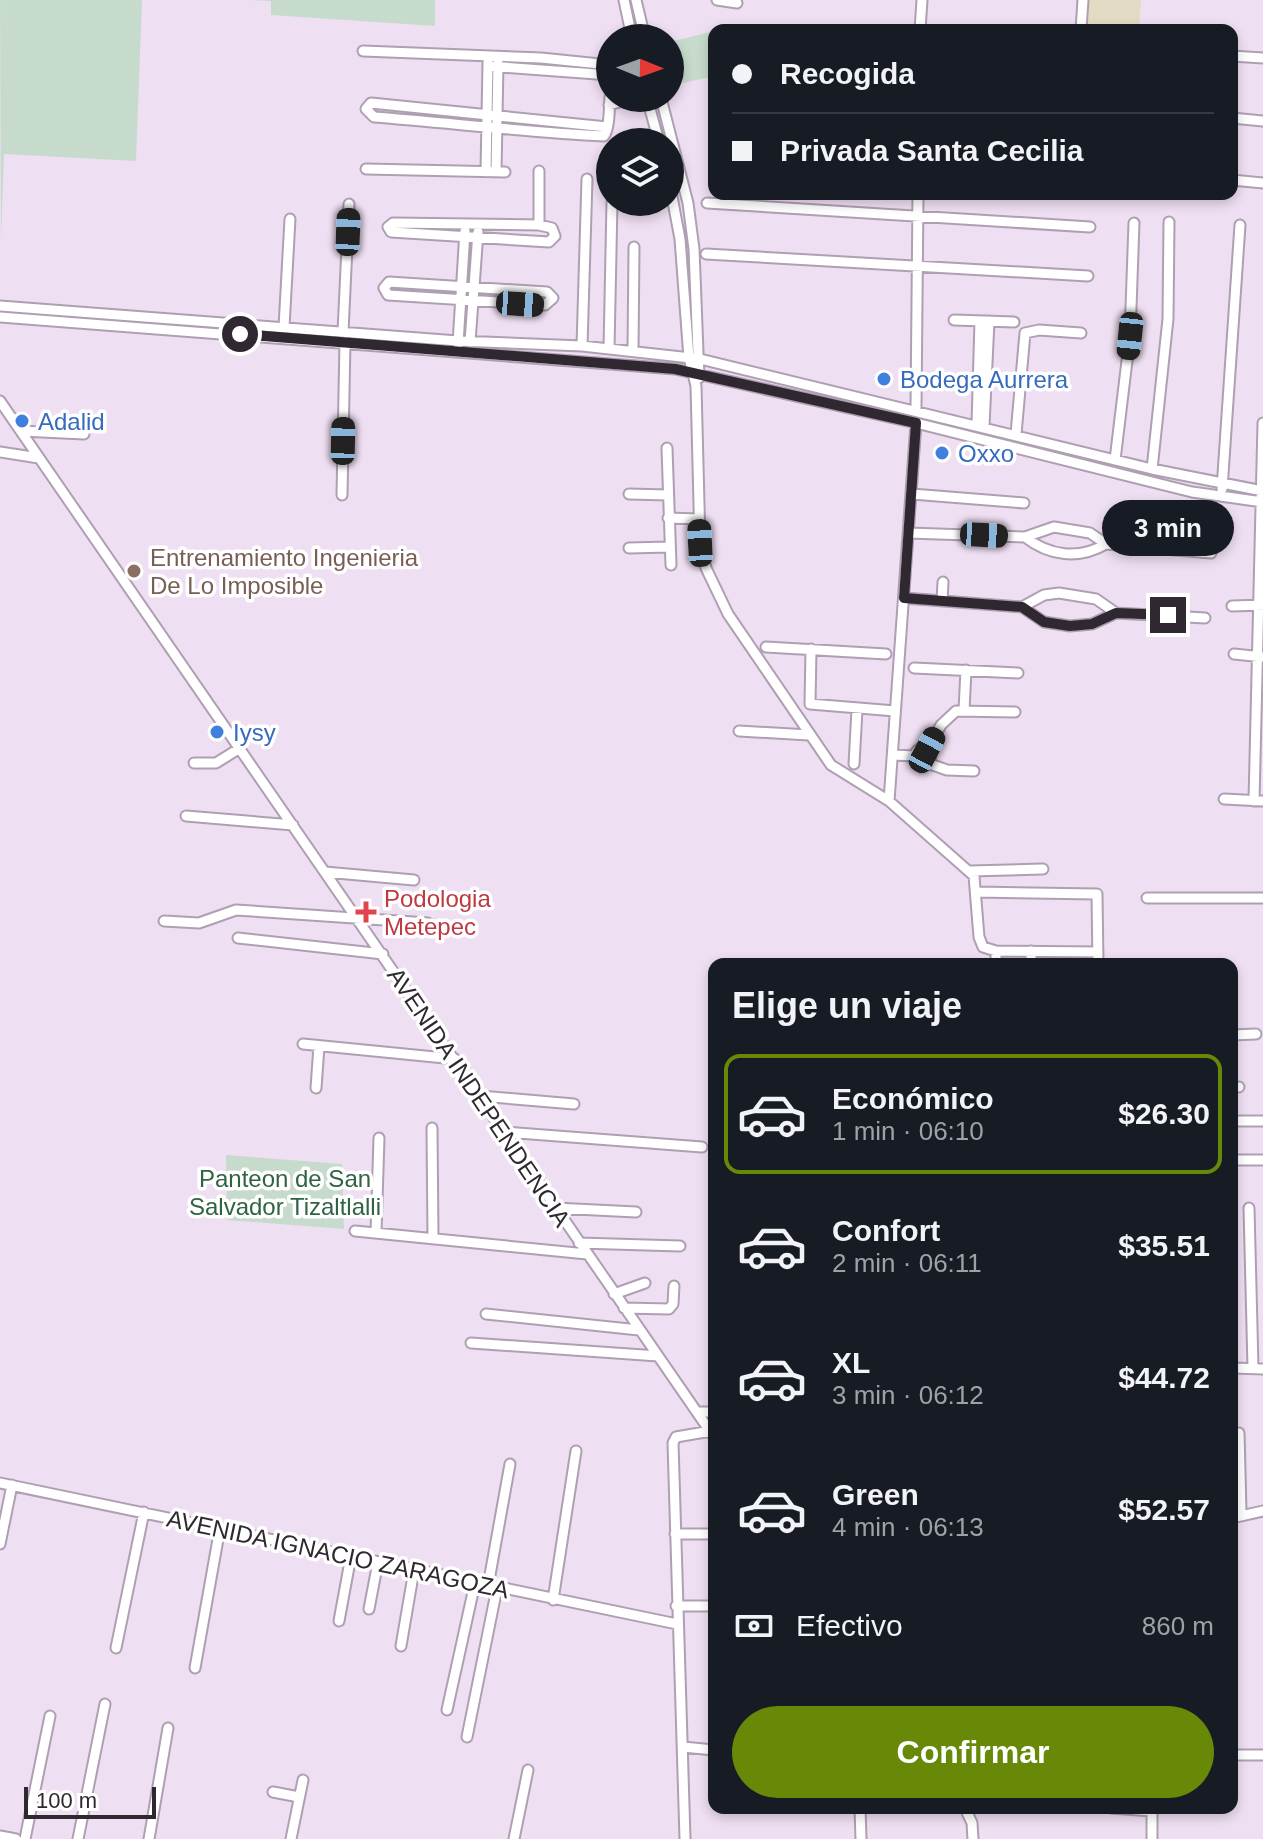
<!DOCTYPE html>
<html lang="es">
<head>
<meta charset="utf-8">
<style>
  body { margin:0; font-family:Arial,sans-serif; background:#20242c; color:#f1f3f6; height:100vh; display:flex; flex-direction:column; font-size:30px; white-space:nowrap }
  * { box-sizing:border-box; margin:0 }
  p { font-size:26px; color:#9ea1a6 }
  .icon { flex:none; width:44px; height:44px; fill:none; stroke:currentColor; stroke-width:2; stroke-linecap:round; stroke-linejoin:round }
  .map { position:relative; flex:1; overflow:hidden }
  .details { position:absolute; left:708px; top:958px; width:530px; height:856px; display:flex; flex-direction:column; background:#171b24; border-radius:16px; box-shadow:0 4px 12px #0003 }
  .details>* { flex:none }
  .guide { position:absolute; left:708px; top:24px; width:530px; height:176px; border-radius:16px; box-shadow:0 4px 12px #0003; display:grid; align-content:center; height:176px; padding:0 24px; background:#171b24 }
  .needle { width:52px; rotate:91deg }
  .buttons { position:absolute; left:596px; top:24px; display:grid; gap:16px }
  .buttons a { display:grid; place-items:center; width:88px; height:88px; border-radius:50%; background:#171b24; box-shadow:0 4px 12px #0003; font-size:40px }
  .scale { position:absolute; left:24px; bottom:20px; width:132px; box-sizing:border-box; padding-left:8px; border:4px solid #2f2830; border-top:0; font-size:22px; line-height:28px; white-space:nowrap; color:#2f2830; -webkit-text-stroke:6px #fff; paint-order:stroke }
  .end { position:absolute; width:36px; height:36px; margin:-18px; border:10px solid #2f2830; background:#fff; box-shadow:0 0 0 4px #fff }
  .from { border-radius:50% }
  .bubble { position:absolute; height:56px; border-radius:28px; background:#171b24; box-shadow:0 4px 12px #0003; font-size:26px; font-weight:700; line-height:56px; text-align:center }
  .car { position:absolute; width:24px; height:48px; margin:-24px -12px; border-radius:10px; box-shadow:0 0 6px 2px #0007; background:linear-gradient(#222 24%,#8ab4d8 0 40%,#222 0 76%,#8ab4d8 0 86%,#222 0) }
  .guide b { display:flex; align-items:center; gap:28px; height:76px; font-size:30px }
  .guide b+b { border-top:2px solid #363941 }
  .guide i { width:20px; height:20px; background:#f1f3f6 }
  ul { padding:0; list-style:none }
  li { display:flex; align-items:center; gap:24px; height:120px; margin:0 16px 12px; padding:0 8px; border:4px solid transparent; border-radius:16px }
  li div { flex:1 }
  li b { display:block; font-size:30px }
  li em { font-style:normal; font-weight:700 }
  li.current { border-color:#688908 }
  li>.icon { width:72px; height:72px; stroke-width:1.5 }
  h2 { padding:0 24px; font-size:36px; line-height:96px }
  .pay { display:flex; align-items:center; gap:20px; height:88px; padding:0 24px; font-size:30px }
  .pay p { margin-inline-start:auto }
  .primary-button { display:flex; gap:16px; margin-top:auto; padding:16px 24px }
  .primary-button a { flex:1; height:92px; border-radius:48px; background:#688908; color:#fff; font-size:32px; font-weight:700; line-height:92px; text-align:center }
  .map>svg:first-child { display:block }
</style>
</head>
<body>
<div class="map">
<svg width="1263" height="1839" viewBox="0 0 1263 1839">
  <rect width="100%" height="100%" fill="#efdff2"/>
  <path fill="#e4dbc5" d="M1089 0H1141L1139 30H1088Z"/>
  <path fill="#c7dbcd" d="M0 0H142L136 161 4 154 1 240Z
    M250 0H435V26L271 15V1Z
    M714 31V76L670 86V42Z
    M226 1155 342 1164 344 1229 227 1220Z"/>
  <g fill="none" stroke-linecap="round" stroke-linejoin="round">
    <defs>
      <path id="minor" d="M624 0 632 38
        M636 0 645 38
        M717 0 737 3
        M920 30 922 0
        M1081 30 1083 0
        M363 51 541 58 610 65
        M1232 56 1263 58
        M488 66 610 75
        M647 98 659 142
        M661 98 688 203 694 249 699 378
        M609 105 633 98
        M1232 118 1263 121
        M607 127 371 103 366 109 374 117C451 123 527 132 604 136 610 127 609 109 610 97
        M366 169 505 172
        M486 172 488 62
        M496 172 498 63
        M1232 180 1263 183
        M670 186 680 239 689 358 696 386 700 543 706 568 728 614 831 765 889 801 974 876 979 937 983 947 996 951 1098 952
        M707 203 1090 227
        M393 223 539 225 552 228 555 236 549 242 391 232 388 227Z
        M539 225V171
        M706 254 1088 276
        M389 282 547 292 553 298 545 305 388 295 384 288Z
        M0 306 458 341 582 346 700 359 1152 469 1263 491
        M0 317 675 369 916 423 1192 492 1263 502
        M954 320 1014 322
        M284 327 290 219
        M343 332 349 204
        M470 342 478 232
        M458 344 465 231
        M582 346 587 179
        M609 349 612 202
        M633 351 634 247
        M0 401 714 1437
        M916 409 918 194
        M977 424 980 321
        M984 426 989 321
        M21 431 84 434
        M1016 434 1025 333 1039 330 1081 333
        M667 448 671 565
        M0 452 39 458
        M1115 460 1130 336 1134 223
        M1152 469 1168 319 1169 222
        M1222 489 1240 225
        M629 494 668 495
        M912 494 1024 503
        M342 495 345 342
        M668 518 699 519
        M909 533 1025 537 1054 527 1090 533 1106 544 1211 553
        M1025 537C1049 556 1079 560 1106 544
        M629 548 669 547
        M904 598 1022 607 1044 595 1059 593 1096 599 1116 613
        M942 601 943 582
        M1232 606 1263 605
        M1022 607 1044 622 1070 626 1092 624 1116 613 1205 618
        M766 647 886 654
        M811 649 810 704 895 711
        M1234 654 1263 657
        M914 668 1018 673
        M964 710 966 670
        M739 731 809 735
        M915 756a8 8 0 1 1 16 0a8 8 0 1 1-16 0Z
        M927 750 941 725 956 711 1015 712
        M893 755 915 756
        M194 763H216L240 748
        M927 763 947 770 974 771
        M854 764 857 710
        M1224 799 1263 801
        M889 801 916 423
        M1254 801 1263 423
        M186 816 293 825
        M970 871 1043 869
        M325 872 414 880
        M978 892 1097 894 1098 964
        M1147 898H1263
        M164 921 199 923 236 910 428 923
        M238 938 383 954
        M1031 951V964
        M996 964V951
        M1232 1035 1256 1034
        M303 1044 455 1059
        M1232 1087H1239
        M316 1088 319 1046
        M480 1096 574 1104
        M1232 1121H1263
        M432 1128 433 1239
        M504 1132 702 1147
        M1232 1160H1263
        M555 1208 636 1212
        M1249 1208 1253 1368
        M355 1231 587 1254
        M376 1233 379 1138
        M579 1243 680 1246
        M614 1294 645 1283
        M624 1308 669 1309 673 1304 674 1286
        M486 1314 639 1330
        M471 1343 658 1356
        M1232 1368 1263 1369
        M698 1412H714
        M1239 1433 1241 1513
        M0 1483 677 1624
        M1232 1518 1263 1511
        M675 1534H714
        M0 1544 12 1485
        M488 1586 510 1464
        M553 1600 576 1451
        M676 1606H714
        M369 1609 378 1562
        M339 1621 351 1556
        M401 1646 414 1570
        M116 1648 144 1512
        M195 1668 220 1528
        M447 1710 475 1583
        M467 1737 497 1588
        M683 1747 714 1750
        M1232 1755H1263
        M273 1792 299 1797
        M860 1808 861 1839
        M965 1808 972 1823 973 1839
        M1111 1808 1152 1811
        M0 1836 16 1839
        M25 1839 50 1716
        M78 1839 105 1704
        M149 1839 168 1728
        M291 1839 303 1780
        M514 1839 528 1770
        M685 1839 673 1443 676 1437 711 1431
        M1152 1839V1808"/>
    </defs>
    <use href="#minor" stroke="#af9fb2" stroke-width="13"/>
    <use href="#minor" stroke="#fff" stroke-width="9"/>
  </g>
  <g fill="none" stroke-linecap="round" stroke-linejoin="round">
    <path stroke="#2f2830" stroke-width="10" d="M240 334 675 369 916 423 904 598 1022 607 1044 622 1070 626 1092 624 1116 613 1168 615"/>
  </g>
  <g fill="#3f7fe0" stroke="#fff" stroke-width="3">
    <circle cx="884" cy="379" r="8"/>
    <circle cx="22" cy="421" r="8"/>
    <circle cx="942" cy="453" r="8"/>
    <circle cx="217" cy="732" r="8"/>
  </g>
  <circle fill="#8d6e63" stroke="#fff" stroke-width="3" cx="134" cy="571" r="8"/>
  <path fill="#e0444e" stroke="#fff" stroke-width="3" d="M362 900h8v8h8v8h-8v8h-8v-8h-8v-8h8z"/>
  <g text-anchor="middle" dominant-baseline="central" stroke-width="7" stroke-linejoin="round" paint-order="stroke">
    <g font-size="24" fill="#366cbe" stroke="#fff" text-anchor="start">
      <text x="900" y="379">Bodega Aurrera</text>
      <text x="38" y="421">Adalid</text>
      <text x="958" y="453">Oxxo</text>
      <text x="233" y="732">Iysy</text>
    </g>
    <g font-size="24" fill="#785e54" stroke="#fff" text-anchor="start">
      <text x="150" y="557">Entrenamiento Ingenieria<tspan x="150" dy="28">De Lo Imposible</tspan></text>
    </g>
    <g font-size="24" fill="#be3a42" stroke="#fff" text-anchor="start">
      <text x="384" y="898">Podologia<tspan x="384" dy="28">Metepec</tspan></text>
    </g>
    <g font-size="24" fill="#2f2830" stroke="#fff">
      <text transform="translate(479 1097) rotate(56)">AVENIDA INDEPENDENCIA</text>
      <text transform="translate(338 1554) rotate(12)">AVENIDA IGNACIO ZARAGOZA</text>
    </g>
    <g font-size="24" fill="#306343" stroke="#fff">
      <text x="285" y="1178">Panteon de San<tspan x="285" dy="28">Salvador Tizaltlalli</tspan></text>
    </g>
  </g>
</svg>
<div class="buttons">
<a><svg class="needle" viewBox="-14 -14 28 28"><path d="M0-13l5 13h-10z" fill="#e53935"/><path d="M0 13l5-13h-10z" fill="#9ea1a6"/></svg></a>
<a><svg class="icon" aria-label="layers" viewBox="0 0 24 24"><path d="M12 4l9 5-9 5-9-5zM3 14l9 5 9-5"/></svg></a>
</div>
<div class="scale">100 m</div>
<i class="end from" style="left:240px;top:334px"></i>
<i class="end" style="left:1168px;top:615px"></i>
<div class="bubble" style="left:1102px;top:500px;width:132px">3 min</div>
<i class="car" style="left:348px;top:232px;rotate:2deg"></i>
<i class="car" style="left:520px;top:304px;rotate:94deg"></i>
<i class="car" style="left:1130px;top:336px;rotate:186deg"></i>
<i class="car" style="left:343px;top:441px;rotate:1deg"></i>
<i class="car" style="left:984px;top:535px;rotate:93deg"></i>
<i class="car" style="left:700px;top:543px;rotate:357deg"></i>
<i class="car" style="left:927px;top:750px;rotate:28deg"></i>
<div class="guide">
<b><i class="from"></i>Recogida</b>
<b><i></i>Privada Santa Cecilia</b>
</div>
<section class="details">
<h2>Elige un viaje</h2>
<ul>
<li class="current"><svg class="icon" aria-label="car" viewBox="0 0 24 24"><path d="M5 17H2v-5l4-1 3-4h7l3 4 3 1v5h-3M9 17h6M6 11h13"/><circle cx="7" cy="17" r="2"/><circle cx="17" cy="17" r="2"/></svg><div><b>Económico</b><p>1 min · 06:10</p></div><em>$26.30</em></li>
<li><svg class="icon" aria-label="car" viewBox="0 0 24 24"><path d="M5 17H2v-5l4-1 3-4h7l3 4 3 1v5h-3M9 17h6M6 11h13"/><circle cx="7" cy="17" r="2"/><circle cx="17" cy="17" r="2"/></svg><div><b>Confort</b><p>2 min · 06:11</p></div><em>$35.51</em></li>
<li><svg class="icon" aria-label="car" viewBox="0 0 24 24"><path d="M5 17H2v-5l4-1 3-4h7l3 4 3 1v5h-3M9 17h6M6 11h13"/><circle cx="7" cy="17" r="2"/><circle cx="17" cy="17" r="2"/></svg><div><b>XL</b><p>3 min · 06:12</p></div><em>$44.72</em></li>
<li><svg class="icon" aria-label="car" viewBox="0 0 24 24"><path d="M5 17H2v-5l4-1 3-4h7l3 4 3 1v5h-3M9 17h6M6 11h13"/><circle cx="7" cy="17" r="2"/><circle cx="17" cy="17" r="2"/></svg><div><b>Green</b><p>4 min · 06:13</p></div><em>$52.57</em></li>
</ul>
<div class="pay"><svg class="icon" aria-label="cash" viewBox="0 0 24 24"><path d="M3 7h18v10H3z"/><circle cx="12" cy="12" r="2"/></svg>Efectivo<p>860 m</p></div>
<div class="primary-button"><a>Confirmar</a></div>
</section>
</div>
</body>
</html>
